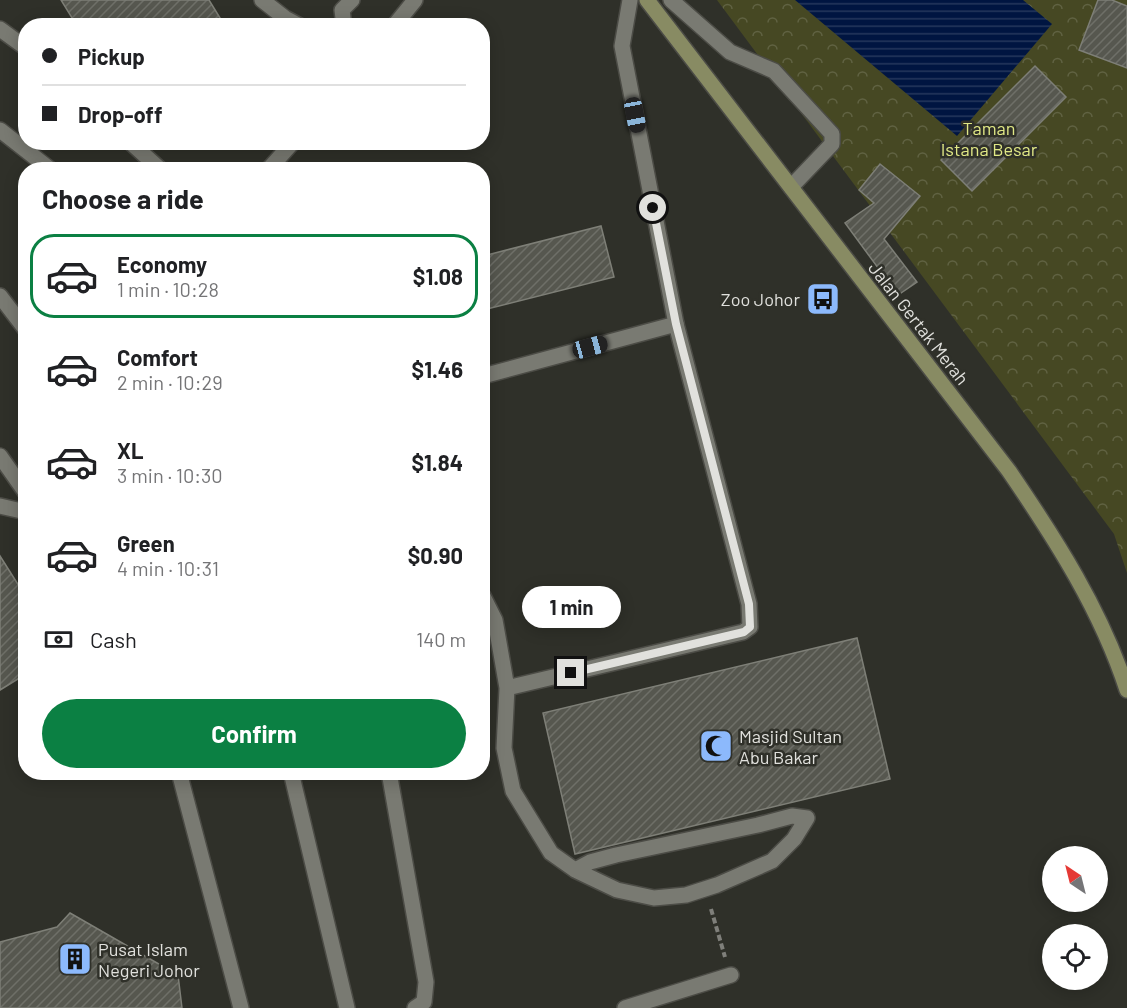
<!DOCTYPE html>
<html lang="en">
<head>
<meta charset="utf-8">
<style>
  body { margin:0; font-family:Barlow,sans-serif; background:#f2f2f2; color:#202124; height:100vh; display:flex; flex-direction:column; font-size:22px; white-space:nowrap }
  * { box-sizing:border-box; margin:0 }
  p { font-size:20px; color:#757577 }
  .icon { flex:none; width:33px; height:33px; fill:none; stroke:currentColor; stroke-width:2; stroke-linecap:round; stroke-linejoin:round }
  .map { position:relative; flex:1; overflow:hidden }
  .panel { position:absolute; left:18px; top:162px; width:472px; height:618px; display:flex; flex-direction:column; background:#fff; border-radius:24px; box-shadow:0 3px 15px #0003 }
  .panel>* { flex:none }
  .guide { position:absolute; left:18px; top:18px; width:472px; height:132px; border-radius:24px; box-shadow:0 3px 15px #0003; display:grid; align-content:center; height:132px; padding:0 24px; background:#fff }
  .needle { width:39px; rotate:325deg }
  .buttons { position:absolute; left:1042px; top:846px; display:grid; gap:12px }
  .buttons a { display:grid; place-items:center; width:66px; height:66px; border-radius:50%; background:#fff; box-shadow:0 3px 15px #0003; font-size:30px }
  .end { position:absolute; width:27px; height:27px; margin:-14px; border:8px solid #e1e1dd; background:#111; box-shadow:0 0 0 3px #111 }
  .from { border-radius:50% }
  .bubble { position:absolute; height:42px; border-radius:21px; background:#fff; box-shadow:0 3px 15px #0003; font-size:20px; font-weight:700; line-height:42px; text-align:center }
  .car { position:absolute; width:18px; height:36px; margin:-18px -9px; border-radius:8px; box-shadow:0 0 4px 2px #0007; background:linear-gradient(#222 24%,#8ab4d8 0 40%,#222 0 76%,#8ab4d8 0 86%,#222 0) }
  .guide b { display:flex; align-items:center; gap:21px; height:57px; font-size:22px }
  .guide b+b { border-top:2px solid #e0e0e0 }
  .guide i { width:15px; height:15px; background:#202124 }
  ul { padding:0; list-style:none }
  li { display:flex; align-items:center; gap:18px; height:84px; margin:0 12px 9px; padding:0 12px; border:3px solid transparent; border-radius:24px }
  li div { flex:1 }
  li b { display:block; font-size:22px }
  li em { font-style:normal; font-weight:700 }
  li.selected { border-color:#0b8043 }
  li>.icon { width:54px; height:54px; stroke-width:1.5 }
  h2 { padding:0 24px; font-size:27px; line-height:72px }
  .pay { display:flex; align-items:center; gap:15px; height:66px; padding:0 24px; font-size:22px }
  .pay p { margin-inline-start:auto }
  .button { display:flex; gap:12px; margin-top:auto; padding:12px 24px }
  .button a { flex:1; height:69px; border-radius:36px; background:#0b8043; color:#fff; font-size:24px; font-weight:700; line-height:69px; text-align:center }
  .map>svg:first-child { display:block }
</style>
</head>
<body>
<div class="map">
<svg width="1127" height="1008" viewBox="0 0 1127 1008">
  <defs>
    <pattern id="park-crowns" width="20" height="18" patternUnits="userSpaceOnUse" patternTransform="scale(1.5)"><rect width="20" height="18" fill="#464823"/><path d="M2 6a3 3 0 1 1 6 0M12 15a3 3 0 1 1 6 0" fill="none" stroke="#606242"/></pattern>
    <pattern id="water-rules" width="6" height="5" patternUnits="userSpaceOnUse" patternTransform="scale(1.5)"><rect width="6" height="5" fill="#001541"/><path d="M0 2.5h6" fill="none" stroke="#25375c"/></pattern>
    <pattern id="building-hatch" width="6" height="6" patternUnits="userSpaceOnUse" patternTransform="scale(1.5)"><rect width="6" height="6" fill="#56574f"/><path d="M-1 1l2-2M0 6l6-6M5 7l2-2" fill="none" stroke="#6e6f68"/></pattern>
  </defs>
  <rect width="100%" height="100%" fill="#2f3029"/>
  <path fill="url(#park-crowns)" d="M717 0H1127V573L1114 534Z"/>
  <path fill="url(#water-rules)" d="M795 0H1023L1052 24 957 136Z"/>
  <path fill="url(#building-hatch)" stroke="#7e7f77" stroke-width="1.5" d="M61 0H209L225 26H77Z
    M1098 0H1112L1127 6V68L1079 50Z
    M1035 66 1066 97 972 191 941 160Z
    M880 164 920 196 884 239 917 282 898 295 845 223 874 203 859 190Z
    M601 226 614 277 483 310V256Z
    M0 556 26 597V674L0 690Z
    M857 638 890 779 575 854 543 713Z
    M70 913 178 975 182 1008H0V942L57 927Z"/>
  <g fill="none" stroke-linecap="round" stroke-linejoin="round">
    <defs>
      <path id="service" d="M262 0 285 18 300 26
        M671 0 730 52 774 71 832 134V144L791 187
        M344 26 342 10 352 0
        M394 26 415 0
        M0 29 26 48
        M130 142 161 170
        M268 170 293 142
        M0 296 26 330
        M483 596 495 620 507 688 504 748 513 791 551 853 575 870 617 890 654 898 686 895 717 885 772 861 794 839 807 818 792 816 758 825 616 855 590 862 575 870
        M507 688 743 632 750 627 749 604 676 324
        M291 772 347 1008
        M389 772 426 982 424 1002 415 1008
        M625 1008 731 975"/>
      <path id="minor" d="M0 130 51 170
        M483 376 676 324 622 46 630 0
        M0 456 26 493
        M0 506 26 512
        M179 772 241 1008"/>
      <path id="secondary" d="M647 0 1009 471C1056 540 1101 610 1127 690"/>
    </defs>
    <use href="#service" stroke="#4c4c46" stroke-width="18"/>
    <use href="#minor" stroke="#4c4c46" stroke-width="18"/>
    <use href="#secondary" stroke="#4c4c46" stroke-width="18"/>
    <path stroke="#7f7f7a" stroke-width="4" stroke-dasharray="6 3" stroke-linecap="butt" d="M711 909 725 957"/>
    <use href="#service" stroke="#797a72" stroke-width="15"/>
    <use href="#minor" stroke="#797a72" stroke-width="15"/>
    <use href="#secondary" stroke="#888b63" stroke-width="15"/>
  </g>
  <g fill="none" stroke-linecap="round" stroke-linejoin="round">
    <path stroke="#e1e1dd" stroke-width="8" d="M571 673 744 632 750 627 749 604 676 324 653 208"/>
  </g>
  <defs>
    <symbol id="bus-square" viewBox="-11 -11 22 22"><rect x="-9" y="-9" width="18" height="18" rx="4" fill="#8cb9fc" stroke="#2f3029"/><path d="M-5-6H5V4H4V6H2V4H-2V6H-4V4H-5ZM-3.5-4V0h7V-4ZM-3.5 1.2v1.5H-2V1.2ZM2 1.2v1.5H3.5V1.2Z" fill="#111"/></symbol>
    <symbol id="mosque-square" viewBox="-11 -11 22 22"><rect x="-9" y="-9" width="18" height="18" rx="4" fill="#8cb9fc" stroke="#2f3029"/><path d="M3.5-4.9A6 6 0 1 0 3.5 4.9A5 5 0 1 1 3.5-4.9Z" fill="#111"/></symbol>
    <symbol id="building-square" viewBox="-11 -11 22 22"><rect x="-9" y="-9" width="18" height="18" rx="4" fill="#8cb9fc" stroke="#2f3029"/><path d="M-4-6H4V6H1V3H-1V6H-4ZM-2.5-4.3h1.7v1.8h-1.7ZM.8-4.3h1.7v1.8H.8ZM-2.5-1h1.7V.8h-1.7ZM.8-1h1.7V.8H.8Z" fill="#111"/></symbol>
  </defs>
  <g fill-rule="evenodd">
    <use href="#bus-square" x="804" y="280" width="38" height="38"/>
    <use href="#mosque-square" x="697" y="727" width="38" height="38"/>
    <use href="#building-square" x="56" y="940" width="38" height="38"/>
  </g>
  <g text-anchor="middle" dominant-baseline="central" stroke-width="5" stroke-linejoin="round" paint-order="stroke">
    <g font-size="18" fill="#e0e886" stroke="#2f3029">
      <text x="989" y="128">Taman<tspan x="989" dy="21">Istana Besar</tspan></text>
    </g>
    <g font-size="18" fill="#e1e1dd" stroke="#2f3029" text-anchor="start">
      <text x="800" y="299" text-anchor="end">Zoo Johor</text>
      <text x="739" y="736">Masjid Sultan<tspan x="739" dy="21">Abu Bakar</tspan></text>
      <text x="98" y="949">Pusat Islam<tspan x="98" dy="21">Negeri Johor</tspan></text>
    </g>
    <g font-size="18" fill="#e1e1dd" stroke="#2f3029">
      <text transform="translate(919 323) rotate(52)">Jalan Gertak Merah</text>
    </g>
  </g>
</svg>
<div class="buttons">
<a><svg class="needle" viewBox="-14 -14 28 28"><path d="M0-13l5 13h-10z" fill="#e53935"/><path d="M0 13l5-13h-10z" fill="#757577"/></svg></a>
<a><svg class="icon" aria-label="locate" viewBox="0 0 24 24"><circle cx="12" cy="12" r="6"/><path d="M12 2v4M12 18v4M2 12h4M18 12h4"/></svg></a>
</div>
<i class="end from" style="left:653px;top:208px"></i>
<i class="end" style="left:571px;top:673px"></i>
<div class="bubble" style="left:522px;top:586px;width:99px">1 min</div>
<i class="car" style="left:635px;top:115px;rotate:169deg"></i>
<i class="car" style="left:590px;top:347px;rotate:75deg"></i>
<div class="guide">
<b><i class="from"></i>Pickup</b>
<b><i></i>Drop-off</b>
</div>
<section class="panel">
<h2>Choose a ride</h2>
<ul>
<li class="selected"><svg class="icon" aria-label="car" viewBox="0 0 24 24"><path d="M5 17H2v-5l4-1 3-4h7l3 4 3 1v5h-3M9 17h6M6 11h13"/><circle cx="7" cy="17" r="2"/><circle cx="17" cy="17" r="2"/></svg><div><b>Economy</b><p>1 min · 10:28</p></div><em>$1.08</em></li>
<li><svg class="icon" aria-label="car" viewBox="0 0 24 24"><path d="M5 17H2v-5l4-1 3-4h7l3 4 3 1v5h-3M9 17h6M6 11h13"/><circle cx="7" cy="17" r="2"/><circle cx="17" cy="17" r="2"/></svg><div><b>Comfort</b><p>2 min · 10:29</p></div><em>$1.46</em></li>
<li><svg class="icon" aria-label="car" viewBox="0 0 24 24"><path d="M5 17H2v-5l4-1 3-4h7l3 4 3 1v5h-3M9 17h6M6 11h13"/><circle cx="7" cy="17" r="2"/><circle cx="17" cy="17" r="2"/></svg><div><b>XL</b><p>3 min · 10:30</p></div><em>$1.84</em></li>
<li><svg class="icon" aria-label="car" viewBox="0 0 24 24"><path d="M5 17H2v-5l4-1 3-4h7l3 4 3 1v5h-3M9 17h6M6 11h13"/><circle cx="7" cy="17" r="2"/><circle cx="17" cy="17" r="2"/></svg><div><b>Green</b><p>4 min · 10:31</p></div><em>$0.90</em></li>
</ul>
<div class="pay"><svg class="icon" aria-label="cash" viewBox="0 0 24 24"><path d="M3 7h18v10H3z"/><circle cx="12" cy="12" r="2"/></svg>Cash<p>140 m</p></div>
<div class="button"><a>Confirm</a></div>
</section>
</div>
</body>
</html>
